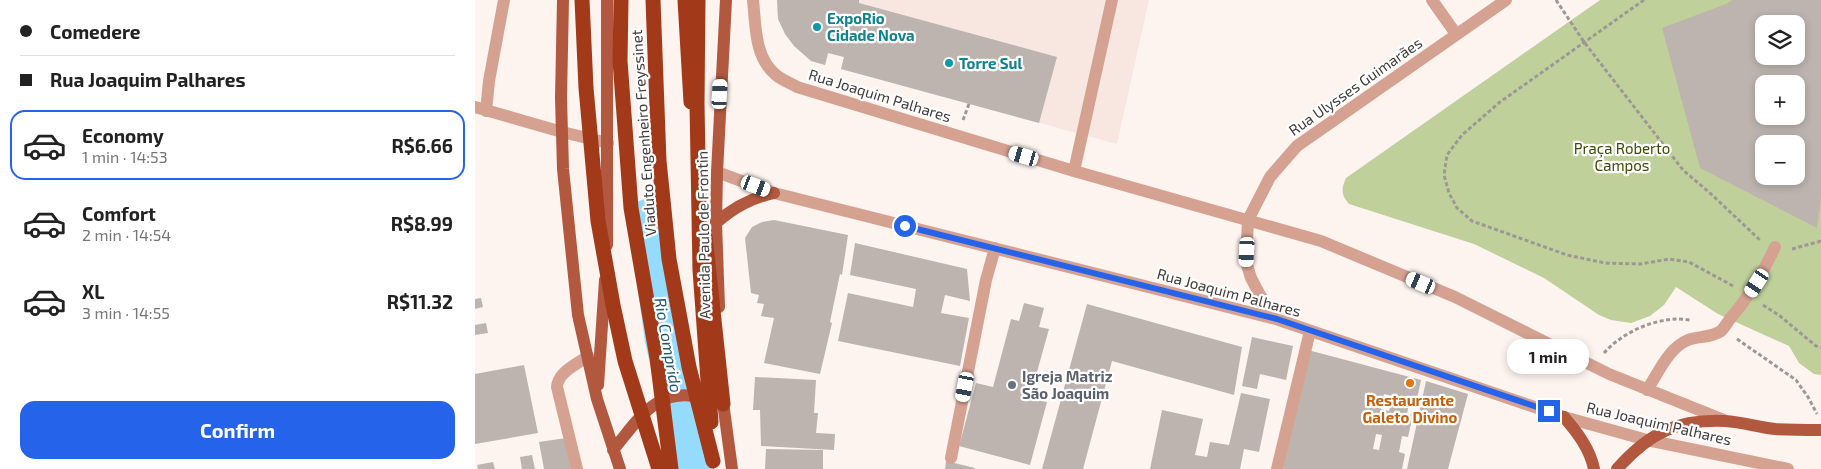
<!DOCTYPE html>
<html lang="en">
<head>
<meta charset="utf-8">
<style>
  body { margin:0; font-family:"Exo 2",sans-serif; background:#f6f6f6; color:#222; height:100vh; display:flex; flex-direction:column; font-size:19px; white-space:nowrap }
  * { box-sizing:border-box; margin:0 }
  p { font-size:16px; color:#767676 }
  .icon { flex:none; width:28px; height:28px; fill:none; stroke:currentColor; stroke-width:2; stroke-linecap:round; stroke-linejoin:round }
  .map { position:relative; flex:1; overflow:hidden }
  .drawer { display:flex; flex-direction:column; background:#fff; width:475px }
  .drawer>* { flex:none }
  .hud { display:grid; align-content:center; height:110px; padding:0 20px; background:#fff }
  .controls { position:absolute; left:1280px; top:15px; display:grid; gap:10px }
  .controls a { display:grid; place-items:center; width:50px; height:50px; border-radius:10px; background:#fff; box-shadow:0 2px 8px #0003; font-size:25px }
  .end { position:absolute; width:22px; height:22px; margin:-11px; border:6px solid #2563eb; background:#fff; box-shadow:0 0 0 2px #fff }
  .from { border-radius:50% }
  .bubble { position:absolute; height:35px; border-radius:15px; background:#fff; box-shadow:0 2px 8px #0003; font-size:16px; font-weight:700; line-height:35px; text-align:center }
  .car { position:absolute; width:15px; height:30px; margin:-15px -8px; border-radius:6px; box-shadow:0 0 4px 1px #0007; background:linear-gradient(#fff 24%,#345 0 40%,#fff 0 76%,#345 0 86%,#fff 0) }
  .hud b { display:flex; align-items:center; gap:18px; height:48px; font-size:19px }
  .hud b+b { border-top:1px solid #e0e0e0 }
  .hud i { width:12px; height:12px; background:#222 }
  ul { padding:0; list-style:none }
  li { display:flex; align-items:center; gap:15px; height:70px; margin:0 10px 8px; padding:0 10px; border:2px solid transparent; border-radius:15px }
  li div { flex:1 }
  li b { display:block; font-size:19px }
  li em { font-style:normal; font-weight:700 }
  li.selected { border-color:#2563eb }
  li>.icon { width:45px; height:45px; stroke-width:1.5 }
  .button { display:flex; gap:10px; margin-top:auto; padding:10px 20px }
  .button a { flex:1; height:58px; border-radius:15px; background:#2563eb; color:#fff; font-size:20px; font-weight:700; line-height:58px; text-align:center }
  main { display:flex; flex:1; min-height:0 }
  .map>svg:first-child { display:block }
</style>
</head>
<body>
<main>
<section class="drawer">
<div class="hud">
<b><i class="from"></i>Comedere</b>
<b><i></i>Rua Joaquim Palhares</b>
</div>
<ul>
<li class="selected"><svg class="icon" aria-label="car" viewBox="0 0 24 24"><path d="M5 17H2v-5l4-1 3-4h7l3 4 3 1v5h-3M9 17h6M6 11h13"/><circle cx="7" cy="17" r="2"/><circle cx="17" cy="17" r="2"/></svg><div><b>Economy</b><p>1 min · 14:53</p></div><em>R$6.66</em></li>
<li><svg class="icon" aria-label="car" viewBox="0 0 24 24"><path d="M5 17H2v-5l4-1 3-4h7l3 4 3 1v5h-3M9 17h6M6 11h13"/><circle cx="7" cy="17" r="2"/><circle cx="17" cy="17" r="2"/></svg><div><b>Comfort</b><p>2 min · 14:54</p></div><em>R$8.99</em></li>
<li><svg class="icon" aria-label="car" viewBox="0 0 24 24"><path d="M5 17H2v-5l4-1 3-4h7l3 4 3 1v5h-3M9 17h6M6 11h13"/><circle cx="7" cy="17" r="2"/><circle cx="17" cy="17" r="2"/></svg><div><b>XL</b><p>3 min · 14:55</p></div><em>R$11.32</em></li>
</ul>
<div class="button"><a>Confirm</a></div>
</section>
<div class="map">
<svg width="1346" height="469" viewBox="0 0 1346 469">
  <rect width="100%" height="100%" fill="#fdf3ef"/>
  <path fill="#f8e6e0" d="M302 0H674L642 144 366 69 369 57 354 53 350 65 336 61 310 34 303 19Z"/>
  <path fill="#bfd09b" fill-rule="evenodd" d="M1125 0H1346V375L1339 374 1324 363 1314 346 1243 314 1201 287 1189 305 1175 316 1156 323 1136 320 1124 315 1069 278 999 244 874 204C866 195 866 189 871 178ZM1289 24H1321V56H1289ZM1289 84H1321V116H1289ZM1289 144H1321V176H1289Z"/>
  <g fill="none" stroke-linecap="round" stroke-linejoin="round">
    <path stroke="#94dbfd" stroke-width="41" d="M174 219 190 337 219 469"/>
  </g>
  <path fill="#bdb4af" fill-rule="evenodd" d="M302 0H384V3L582 57 564 123 366 69 369 57 353 53 350 65 336 61 319 46 310 34 303 19Z
    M1258 0H1346V197L1342 228 1225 168 1187 28 1251 4ZM1289 24H1321V56H1289ZM1289 84H1321V116H1289ZM1289 144H1321V176H1289Z
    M299 220 373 235 367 275 365 274 355 322 357 323 345 374 289 363 299 318 286 316 289 304 282 303 284 295 276 293 270 238 277 227 287 222Z
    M380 243 492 269 495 301 470 295 466 313 494 318 485 366 363 341 373 293 438 307 441 289 375 275Z
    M6 298 8 307 0 309V299Z
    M549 303 569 308 564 327 574 329 555 397 572 402 555 465 484 446 501 383 518 387 536 319 544 321Z
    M612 304 767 347 759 395 637 361 608 469H567Z
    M11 323 13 333 0 335V325Z
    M777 337 818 346 811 380 785 374 782 389 767 386Z
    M833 350 946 380 942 399 935 398 932 414 938 415 933 437 927 436 924 452 930 454 927 469H808ZM909 394 917 396 914 411 906 409ZM901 434 907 435 904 450 898 449Z
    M49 365 63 433 0 444V374Z
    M280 377 341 380 339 413H343L341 433 360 434 359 450 286 446 285 410H278Z
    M951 381 993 394 973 469H932Z
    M766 393 795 399 784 452 769 449 765 469H675L687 410 728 419 720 455 732 457 735 442 754 445Z
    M91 438 96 469H69L64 442Z
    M291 449 348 450V469H290Z
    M57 455 60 469H47L45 457Z
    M471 461 500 468V469H470Z
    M18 462 20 469H3L2 465Z"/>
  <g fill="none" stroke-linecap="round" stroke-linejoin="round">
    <path stroke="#9e9795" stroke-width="3" stroke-dasharray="4 2.5" stroke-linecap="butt" d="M1081 0 1109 42 1208 170 1236 194 1285 240
      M1169 0 1025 102 987 135 972 155 969 175 974 193 982 208 997 221 1092 255 1130 263 1166 264 1194 259 1214 262 1260 287
      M488 120 494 104
      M1317 249 1346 241
      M1288 305 1305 316 1341 346 1346 347
      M1262 339 1321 380 1333 397 1342 414
      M1129 353C1148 331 1186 315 1215 320"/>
    <path stroke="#d5a292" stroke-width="12" d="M278 0C281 26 279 57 301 75 307 80 315 83 322 87L599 171 846 241 980 297 1134 374 1249 420
      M957 0 981 34
      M0 107 87 132 133 143
      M11 111 14 81 29 0
      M599 171 637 0
      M242 172 299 193 801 319 1089 417 1172 440 1313 469
      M801 319 785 295 776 278 771 262 773 220 795 177 822 146 1031 0
      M1172 390C1183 374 1193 348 1213 340 1223 336 1236 338 1246 331 1249 328 1252 323 1255 319 1274 297 1288 273 1300 247
      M476 458 511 280 520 248
      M102 469 82 387C83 372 101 365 113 356
      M802 469 835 331"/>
    <path stroke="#b1583e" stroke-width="12" d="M88 0 86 98 88 169 103 315 122 399 145 469
      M132 0V245
      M241 223C259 207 276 198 299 193
      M244 307 241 223 242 172 251 0
      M123 385 130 280
      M247 395 257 469
      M1089 417C1102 432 1115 449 1119 469
      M138 450C164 419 182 385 229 398
      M1142 469C1174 433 1202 419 1250 421 1267 422 1283 427 1300 429 1315 430 1331 430 1346 430"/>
    <path stroke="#a23a19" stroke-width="15" d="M210 0 216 102
      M230 236 248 404"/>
    <path stroke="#a23a19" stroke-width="15" d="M107 0 111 88 123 221 138 305 150 361 184 469
      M146 0 145 61 156 208 182 358 196 469
      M178 0 184 161 194 259 214 367 238 461
      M223 0 222 104 225 270 236 422"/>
  </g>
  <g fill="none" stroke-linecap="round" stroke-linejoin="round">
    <path stroke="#2563eb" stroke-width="6" d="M430 226 802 319 1074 411"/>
  </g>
  <g fill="#0f9aa8" stroke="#fff" stroke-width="2">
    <circle cx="342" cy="27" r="5"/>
    <circle cx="474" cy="63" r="5"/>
  </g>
  <circle fill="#e8710a" stroke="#fff" stroke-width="2" cx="935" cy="383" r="5"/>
  <circle fill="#6b7280" stroke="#fff" stroke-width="2" cx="537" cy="385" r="5"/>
  <g text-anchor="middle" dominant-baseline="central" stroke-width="4.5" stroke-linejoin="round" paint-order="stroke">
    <g font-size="15" font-weight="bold" fill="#0d838f" stroke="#fff" text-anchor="start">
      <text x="352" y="18">ExpoRio<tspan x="352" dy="17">Cidade Nova</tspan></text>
      <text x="484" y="63">Torre Sul</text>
    </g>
    <g font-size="15" fill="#3f3b3a" stroke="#fff">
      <text transform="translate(880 86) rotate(-35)">Rua Ulysses Guimarães</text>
      <text transform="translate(405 95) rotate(17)">Rua Joaquim Palhares</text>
      <text transform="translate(168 133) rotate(-94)">Viaduto Engenheiro Freyssinet</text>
      <text transform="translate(228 235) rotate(-91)">Avenida Paulo de Frontin</text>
      <text transform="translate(754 292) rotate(15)">Rua Joaquim Palhares</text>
      <text transform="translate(1184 423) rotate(13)">Rua Joaquim Palhares</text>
    </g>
    <g font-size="15" fill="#3c4b03" stroke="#fff">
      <text x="1147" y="148">Praça Roberto<tspan x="1147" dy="17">Campos</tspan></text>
    </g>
    <g font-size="15" font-weight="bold" fill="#5b616d" stroke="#fff" text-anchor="start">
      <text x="547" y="376">Igreja Matriz<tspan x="547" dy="17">São Joaquim</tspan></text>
    </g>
    <g font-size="15" font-weight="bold" fill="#c56008" stroke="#fff">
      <text x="935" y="400">Restaurante<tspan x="935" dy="17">Galeto Divino</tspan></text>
    </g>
    <g font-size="16" font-style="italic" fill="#1f576e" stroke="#fff">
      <text transform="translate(194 345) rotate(80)">Rio Comprido</text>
    </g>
  </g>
</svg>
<div class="controls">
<a><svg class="icon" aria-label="layers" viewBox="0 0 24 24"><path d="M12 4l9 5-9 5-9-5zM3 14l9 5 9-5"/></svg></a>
<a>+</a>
<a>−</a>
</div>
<i class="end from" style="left:430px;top:226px"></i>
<i class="end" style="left:1074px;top:411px"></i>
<div class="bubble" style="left:1032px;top:339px;width:82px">1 min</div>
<i class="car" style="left:245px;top:94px;rotate:3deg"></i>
<i class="car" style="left:549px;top:156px;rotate:286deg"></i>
<i class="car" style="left:281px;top:186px;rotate:111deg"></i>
<i class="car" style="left:772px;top:252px;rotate:183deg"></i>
<i class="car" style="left:946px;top:283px;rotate:293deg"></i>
<i class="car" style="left:1282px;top:283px;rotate:213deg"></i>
<i class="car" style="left:490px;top:387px;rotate:191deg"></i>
</div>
</main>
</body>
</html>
